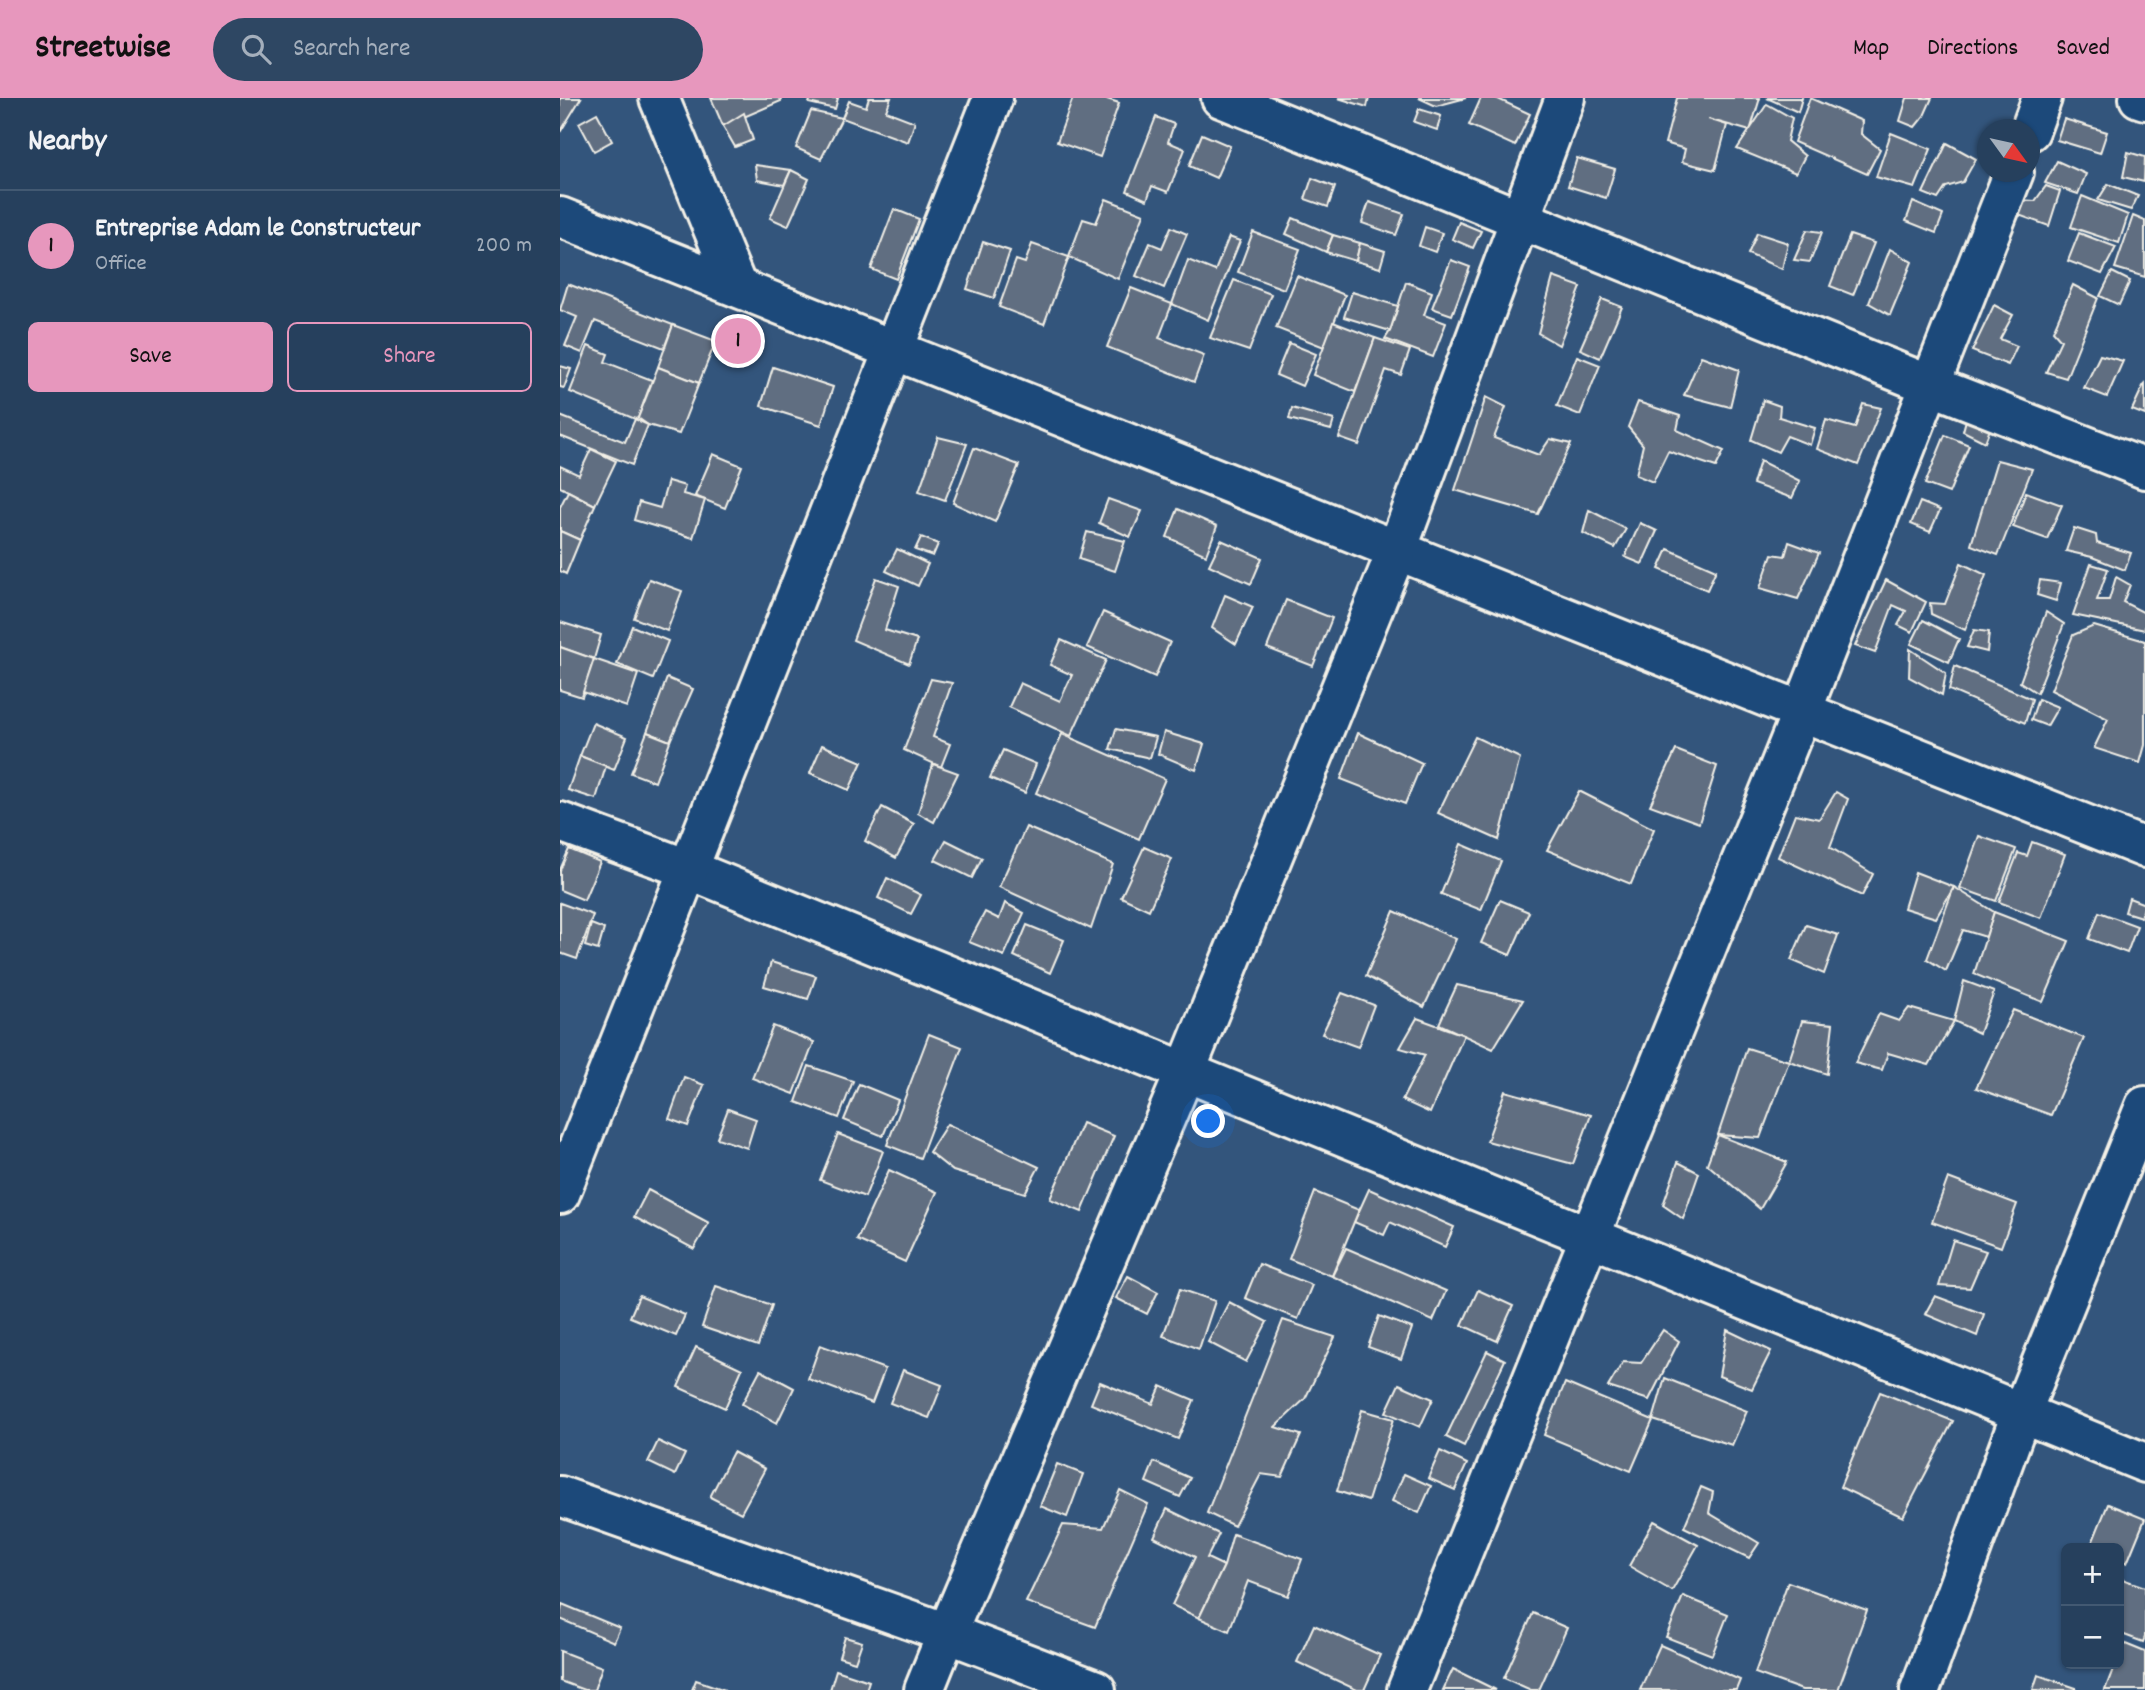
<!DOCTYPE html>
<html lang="en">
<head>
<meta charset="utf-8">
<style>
  :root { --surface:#26405d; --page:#2e4763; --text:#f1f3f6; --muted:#a4afbc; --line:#425972; --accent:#e797bd }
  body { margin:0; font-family:Dekko,sans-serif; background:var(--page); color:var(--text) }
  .controls { position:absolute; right:21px; bottom:21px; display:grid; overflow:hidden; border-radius:10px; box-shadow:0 2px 5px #0004 }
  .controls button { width:63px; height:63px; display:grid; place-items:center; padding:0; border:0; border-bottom:2px solid var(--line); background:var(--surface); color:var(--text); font:35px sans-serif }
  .compass { position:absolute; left:1417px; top:21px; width:63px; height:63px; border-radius:50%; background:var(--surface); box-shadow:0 2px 5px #0004; rotate:123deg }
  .you { position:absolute; left:649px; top:1024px; width:24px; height:24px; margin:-18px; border:5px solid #fff; border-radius:50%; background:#1a73e8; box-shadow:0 0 0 10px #1a73e833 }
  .badge { display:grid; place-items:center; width:46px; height:46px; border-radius:50%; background:var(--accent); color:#111; font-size:23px; font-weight:700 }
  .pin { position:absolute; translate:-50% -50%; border:4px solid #fff; box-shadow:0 2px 7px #0006 }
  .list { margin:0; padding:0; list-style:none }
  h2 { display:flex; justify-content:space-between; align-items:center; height:91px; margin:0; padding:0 28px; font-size:30px }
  h2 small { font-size:23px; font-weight:400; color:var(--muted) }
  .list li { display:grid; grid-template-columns:46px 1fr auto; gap:21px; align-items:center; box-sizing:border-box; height:112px; padding:0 28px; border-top:2px solid var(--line) }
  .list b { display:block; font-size:26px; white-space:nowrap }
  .list p { margin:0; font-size:23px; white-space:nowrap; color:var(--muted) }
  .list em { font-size:23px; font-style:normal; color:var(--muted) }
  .actions { display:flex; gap:14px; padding:21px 28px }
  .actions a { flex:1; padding:16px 0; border:2px solid var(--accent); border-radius:10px; text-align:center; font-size:24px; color:var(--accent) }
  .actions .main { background:var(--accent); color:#111 }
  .icon { flex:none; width:38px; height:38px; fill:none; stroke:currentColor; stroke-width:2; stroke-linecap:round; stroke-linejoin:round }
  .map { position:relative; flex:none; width:1585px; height:1592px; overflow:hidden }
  header { display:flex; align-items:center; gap:42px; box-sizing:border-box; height:98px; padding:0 35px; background:var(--accent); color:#111 }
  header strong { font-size:33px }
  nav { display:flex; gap:38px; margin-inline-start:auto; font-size:24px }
  .search { width:490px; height:63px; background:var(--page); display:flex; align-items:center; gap:18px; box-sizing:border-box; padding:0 24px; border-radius:38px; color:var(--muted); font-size:26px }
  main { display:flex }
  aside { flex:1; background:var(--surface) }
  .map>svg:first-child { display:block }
</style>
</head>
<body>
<header>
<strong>Streetwise</strong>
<div class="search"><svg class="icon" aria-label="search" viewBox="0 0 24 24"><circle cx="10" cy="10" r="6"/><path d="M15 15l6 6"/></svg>Search here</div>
<nav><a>Map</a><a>Directions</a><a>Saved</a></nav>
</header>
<main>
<aside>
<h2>Nearby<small></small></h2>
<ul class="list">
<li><span class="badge">1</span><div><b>Entreprise Adam le Constructeur</b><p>Office</p></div><em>200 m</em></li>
</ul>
<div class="actions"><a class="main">Save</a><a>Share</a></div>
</aside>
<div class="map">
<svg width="1585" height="1592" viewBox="0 0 1585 1592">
  <rect width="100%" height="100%" fill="#33557c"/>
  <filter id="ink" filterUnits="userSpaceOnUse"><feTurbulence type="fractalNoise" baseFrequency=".0143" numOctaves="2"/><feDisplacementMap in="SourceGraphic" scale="14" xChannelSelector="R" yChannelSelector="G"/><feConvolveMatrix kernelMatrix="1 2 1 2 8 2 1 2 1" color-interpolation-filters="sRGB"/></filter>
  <g filter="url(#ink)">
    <g fill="#616e81" stroke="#f4f1e8" stroke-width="2">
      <polygon points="0,0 21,0 1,33 0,32"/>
      <polygon points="151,0 220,0 221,3 163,28"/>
      <polygon points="251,0 278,0 275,11 249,5"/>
      <polygon points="309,0 331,0 326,13 355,24 348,44 282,20 289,3 306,9"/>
      <polygon points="513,0 544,0 559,5 540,59 497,44"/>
      <polygon points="778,0 809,0 807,9"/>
      <polygon points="859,0 906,0 876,8"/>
      <polygon points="921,0 936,0 970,16 955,48 909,27"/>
      <polygon points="1117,0 1200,0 1190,33 1148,21 1167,27 1155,72 1122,64 1125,51 1105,45"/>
      <polygon points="1207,0 1242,0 1238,14"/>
      <polygon points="1250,0 1302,23 1301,36 1320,51 1307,76 1234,44"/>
      <polygon points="1347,0 1372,0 1364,18 1355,29 1340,23"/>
      <polygon points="1207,6 1232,20 1227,43 1245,58 1236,75 1177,51"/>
      <polygon points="859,11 881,18 877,32 854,24"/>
      <polygon points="251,13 282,20 261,61 236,50"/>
      <polygon points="37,15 52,43 34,53 19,25"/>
      <polygon points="184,15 193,42 175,49 163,28"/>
      <polygon points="596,19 614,26 608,44 625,51 608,94 592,88 587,102 567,93"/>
      <polygon points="1504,21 1547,34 1540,55 1497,42"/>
      <polygon points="1331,35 1371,51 1355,90 1316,79"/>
      <polygon points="642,36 670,48 656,80 629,68"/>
      <polygon points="1387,45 1416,61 1403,84 1386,89 1378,101 1363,95"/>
      <polygon points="1568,54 1585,59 1584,84 1563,79"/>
      <polygon points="1017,60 1055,71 1046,100 1008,88"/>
      <polygon points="1497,63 1526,76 1518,96 1485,85"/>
      <polygon points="195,67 231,72 224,87 197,82"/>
      <polygon points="231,72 249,81 228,128 210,120"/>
      <polygon points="752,80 775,89 768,109 745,101"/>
      <polygon points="1548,86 1578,98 1571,112 1538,102"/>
      <polygon points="1486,88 1500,93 1489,128 1453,115 1458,102 1475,103"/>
      <polygon points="1522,98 1568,117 1559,145 1511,129"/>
      <polygon points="546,101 584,116 558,181 509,159 523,121 536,125"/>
      <polygon points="809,104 844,116 836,137 802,125"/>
      <polygon points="1353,104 1383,117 1376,135 1346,123"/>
      <polygon points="334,111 359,121 336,181 311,171"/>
      <polygon points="1573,118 1585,123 1585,179 1555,170"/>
      <polygon points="733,120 773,137 766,154 726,136"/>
      <polygon points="899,124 921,133 913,150 892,141"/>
      <polygon points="611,129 627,136 604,190 576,178 590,145 602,150"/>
      <polygon points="865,129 882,135 875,154 859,148"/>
      <polygon points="1247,132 1262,134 1250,164 1234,162"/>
      <polygon points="693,134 740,151 724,191 678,174"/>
      <polygon points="1197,135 1228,145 1222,171 1188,156"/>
      <polygon points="1519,135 1556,149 1542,176 1508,163"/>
      <polygon points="773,137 800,145 796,163 766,154"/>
      <polygon points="1290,137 1314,145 1293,197 1270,188"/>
      <polygon points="669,139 680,143 648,222 612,206 628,162 655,173"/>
      <polygon points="423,144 450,153 434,200 407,191"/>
      <polygon points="800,145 825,153 820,170 796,163"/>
      <polygon points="472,146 509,159 484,226 439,209 456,162 465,165"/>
      <polygon points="1330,151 1352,164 1330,217 1309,205"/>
      <polygon points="891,162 910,169 892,217 872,210"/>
      <polygon points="1552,174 1570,183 1559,207 1540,198"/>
      <polygon points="737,178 785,197 764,249 716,230"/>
      <polygon points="993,179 1021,189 999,247 978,235"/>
      <polygon points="674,182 711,196 689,253 650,240"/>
      <polygon points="846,184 872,194 864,217 886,225 873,259 825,241 830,233"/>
      <polygon points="8,186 113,227 104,250 35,223 22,255 5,248 17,219 0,212"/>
      <polygon points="1513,187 1538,200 1506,280 1486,274 1501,242 1493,233"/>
      <polygon points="571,190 612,206 599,240 644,257 634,284 547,249"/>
      <polygon points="792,194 838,208 830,233 784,219"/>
      <polygon points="1042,201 1062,209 1040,260 1020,251"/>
      <polygon points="1434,207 1453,217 1440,241 1457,248 1448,267 1412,253"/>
      <polygon points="773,224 815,240 795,294 753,277"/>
      <polygon points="113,227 156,243 139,285 98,269"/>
      <polygon points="815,240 850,252 841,277 826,272 799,347 779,340"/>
      <polygon points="729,245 756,256 742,288 716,277"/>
      <polygon points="28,248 48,256 45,264 92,282 78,320 75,321 10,294"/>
      <polygon points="1540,257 1563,263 1547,299 1524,290"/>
      <polygon points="1017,258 1040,267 1020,317 997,308"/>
      <polygon points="1141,258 1179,272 1170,309 1124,297"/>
      <polygon points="0,268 11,271 4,290 0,289"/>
      <polygon points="98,269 139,285 119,336 88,327 78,320"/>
      <polygon points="213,269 273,289 261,327 201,308"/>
      <polygon points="1585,284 1585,317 1572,312"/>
      <polygon points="926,299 946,309 934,340 979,357 990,341 1011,346 978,416 895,392"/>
      <polygon points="1203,302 1220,308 1219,319 1255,330 1250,347 1227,338 1218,354 1191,342"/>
      <polygon points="1078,304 1120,318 1117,332 1164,353 1156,369 1108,353 1093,384 1076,377 1083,347 1068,329"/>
      <polygon points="1303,306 1321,310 1298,367 1257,351 1266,322 1295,330"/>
      <polygon points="732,310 774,322 771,332 729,321"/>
      <polygon points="0,318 65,344 75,321 88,327 72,367 0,338"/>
      <polygon points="1407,318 1432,326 1425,344 1403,333"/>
      <polygon points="1385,337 1409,347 1389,395 1365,386"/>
      <polygon points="378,339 407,346 385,402 359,393"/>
      <polygon points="414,350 459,367 435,424 393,405"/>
      <polygon points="31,351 56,363 35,407 0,389 0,368 19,377"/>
      <polygon points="153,356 182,368 165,410 135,398"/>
      <polygon points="1437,362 1472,371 1438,457 1411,447"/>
      <polygon points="1200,363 1240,383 1232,400 1193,386"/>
      <polygon points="108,383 125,388 123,396 145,402 133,440 74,422 79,404 100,410"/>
      <polygon points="8,393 35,407 20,442 0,433 0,409"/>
      <polygon points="1466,394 1502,407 1487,441 1453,429"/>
      <polygon points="548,401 582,413 570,439 539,425"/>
      <polygon points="1360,404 1380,412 1370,434 1351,426"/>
      <polygon points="618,411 657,428 646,457 607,439"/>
      <polygon points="1029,412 1066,431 1055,450 1023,435"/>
      <polygon points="1080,425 1097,433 1082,466 1065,459"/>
      <polygon points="1514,430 1536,437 1537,445 1571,455 1565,472 1532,459 1506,453"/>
      <polygon points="0,433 20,442 6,476 0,473"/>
      <polygon points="527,434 565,443 555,473 519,461"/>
      <polygon points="361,439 378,446 373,458 355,452"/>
      <polygon points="661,442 702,460 691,486 649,467"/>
      <polygon points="1229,444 1259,455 1238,501 1200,490 1212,456 1225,458"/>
      <polygon points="337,451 368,466 358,488 326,473"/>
      <polygon points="1108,451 1156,472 1147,492 1099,471"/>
      <polygon points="1401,465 1426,477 1405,532 1371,516 1370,505 1385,506"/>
      <polygon points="1531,466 1548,471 1537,502 1549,502 1556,479 1570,487 1563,504 1585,515 1585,532 1513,517"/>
      <polygon points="316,480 339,488 325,532 357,542 349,566 293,542"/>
      <polygon points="89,481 122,493 107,533 74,520"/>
      <polygon points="1326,482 1366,504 1352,534 1338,527 1346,513 1333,507 1315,555 1295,548"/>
      <polygon points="1480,482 1501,485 1496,503 1477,497"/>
      <polygon points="665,497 693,509 676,546 652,530"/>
      <polygon points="726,502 772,520 753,568 707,550"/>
      <polygon points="543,514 610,544 595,579 527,549"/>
      <polygon points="1486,514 1504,526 1477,595 1460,584"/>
      <polygon points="1363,522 1399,541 1389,564 1351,546"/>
      <polygon points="0,524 41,537 34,561 0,549"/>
      <polygon points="72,528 108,543 93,581 57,566"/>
      <polygon points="1534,528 1585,543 1585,647 1580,665 1534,650 1548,621 1491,592 1513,537"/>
      <polygon points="1414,532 1429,534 1427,554 1407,549"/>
      <polygon points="501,542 546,562 511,638 449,609 460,585 500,603 512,577 490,567"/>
      <polygon points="0,549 34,561 22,599 0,592"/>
      <polygon points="1350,551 1386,575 1382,597 1349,579"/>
      <polygon points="34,561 78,576 67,609 23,594"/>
      <polygon points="1395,568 1472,601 1465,625 1389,592"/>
      <polygon points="107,580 133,591 110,643 87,634"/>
      <polygon points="371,581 392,585 373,639 390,646 381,669 344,652"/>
      <polygon points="1478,601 1498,609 1487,628 1471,622"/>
      <polygon points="33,625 67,639 54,672 20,658"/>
      <polygon points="556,631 596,639 590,660 550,651"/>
      <polygon points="87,634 110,643 95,684 71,675"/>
      <polygon points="604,634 644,646 636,672 598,656"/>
      <polygon points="798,635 862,665 845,706 781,681"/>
      <polygon points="502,636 605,681 579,741 476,695"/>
      <polygon points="915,639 960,660 939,742 878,715"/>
      <polygon points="262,647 302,664 289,692 250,675"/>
      <polygon points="443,652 476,666 465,695 430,680"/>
      <polygon points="1116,652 1157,668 1139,725 1090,707"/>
      <polygon points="20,658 46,668 36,701 8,692"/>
      <polygon points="373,666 398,675 374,724 358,715"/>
      <polygon points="1019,693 1094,731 1071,786 987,752"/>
      <polygon points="1276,694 1288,701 1270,749 1313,776 1302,798 1218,759 1235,716 1259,721"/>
      <polygon points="322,709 354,726 336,760 305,743"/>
      <polygon points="466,729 553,766 531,831 439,789"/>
      <polygon points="1419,738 1456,751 1436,803 1400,790"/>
      <polygon points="386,742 422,760 412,780 375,762"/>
      <polygon points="1472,744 1505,756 1481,820 1439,804 1458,755 1467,758"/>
      <polygon points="901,746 941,763 921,812 881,796"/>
      <polygon points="584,749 612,761 589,812 561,799"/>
      <polygon points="9,751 40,764 24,802 0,792 0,772"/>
      <polygon points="1355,774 1394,789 1376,820 1344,810"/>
      <polygon points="327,780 361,797 351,816 318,800"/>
      <polygon points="1394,789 1434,814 1426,839 1403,832 1386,873 1367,861"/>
      <polygon points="1569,800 1585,806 1581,819 1565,814"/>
      <polygon points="940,802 969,814 950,857 921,845"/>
      <polygon points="0,805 33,817 17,861 0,855"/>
      <polygon points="445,805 464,815 444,858 409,844 425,814 439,821"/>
      <polygon points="834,813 896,841 864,909 806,878"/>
      <polygon points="1434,814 1509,843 1483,904 1414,876"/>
      <polygon points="1539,814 1577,828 1567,855 1529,841"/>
      <polygon points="31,826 44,831 38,852 25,848"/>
      <polygon points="467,827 504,842 490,875 454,858"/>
      <polygon points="1246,827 1278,837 1264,876 1231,862"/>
      <polygon points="211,864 256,878 248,901 204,888"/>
      <polygon points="1404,883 1434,894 1419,935 1394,923"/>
      <polygon points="897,887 963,902 933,951 879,926"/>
      <polygon points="782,895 814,907 798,949 762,936"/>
      <polygon points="1349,910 1394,923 1369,967 1328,955 1322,972 1295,965 1319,916 1339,923"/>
      <polygon points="1453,912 1524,940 1491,1017 1416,990"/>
      <polygon points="857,920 904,937 870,1015 842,1002 865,957 840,950"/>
      <polygon points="1242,923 1273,926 1267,976 1229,963"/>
      <polygon points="213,928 254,944 234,996 192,980"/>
      <polygon points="369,936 402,949 360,1060 327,1047"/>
      <polygon points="1187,950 1229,963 1200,1040 1158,1037"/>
      <polygon points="249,968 293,983 279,1020 236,1004"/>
      <polygon points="124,979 144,987 128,1028 109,1021"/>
      <polygon points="299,986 338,1002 323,1038 284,1022"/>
      <polygon points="945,993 1031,1017 1013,1066 927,1043"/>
      <polygon points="168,1011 196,1021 187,1050 157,1040"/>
      <polygon points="522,1025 554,1038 522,1114 490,1101"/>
      <polygon points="387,1026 479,1069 465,1095 393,1073 369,1054"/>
      <polygon points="278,1036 323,1053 305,1099 260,1082"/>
      <polygon points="1158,1037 1227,1064 1200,1111 1147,1066"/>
      <polygon points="1118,1064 1139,1075 1123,1121 1103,1107"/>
      <polygon points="329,1072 377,1094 345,1164 297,1142"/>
      <polygon points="1388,1080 1457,1106 1441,1149 1372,1124"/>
      <polygon points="809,1091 894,1129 885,1149 830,1124 824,1137 794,1124"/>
      <polygon points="88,1092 149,1125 134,1151 74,1119"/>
      <polygon points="755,1094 799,1112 772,1178 729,1161"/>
      <polygon points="1393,1142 1426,1153 1410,1190 1379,1188"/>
      <polygon points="786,1150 886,1193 873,1223 772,1178"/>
      <polygon points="699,1166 752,1187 738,1221 685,1200"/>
      <polygon points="568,1178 598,1194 587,1216 556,1200"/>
      <polygon points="156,1188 212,1207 198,1248 142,1229"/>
      <polygon points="620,1191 655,1203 639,1251 603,1238"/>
      <polygon points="918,1192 953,1208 937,1243 902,1227"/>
      <polygon points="79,1198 125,1217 116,1238 70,1219"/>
      <polygon points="1375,1198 1424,1216 1417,1238 1365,1216"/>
      <polygon points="669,1204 707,1224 686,1264 648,1244"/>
      <polygon points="819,1218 852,1230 841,1261 808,1249"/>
      <polygon points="723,1222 775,1239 745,1301 715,1329 741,1337 722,1379 701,1376 674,1428 647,1415"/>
      <polygon points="1103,1232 1119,1243 1089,1302 1048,1289 1063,1264 1081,1265"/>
      <polygon points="1167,1232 1211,1253 1192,1291 1159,1278"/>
      <polygon points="260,1247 325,1271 312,1305 248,1281"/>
      <polygon points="136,1249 182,1271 165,1310 118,1289"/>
      <polygon points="927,1253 945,1262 904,1348 886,1339"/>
      <polygon points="200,1272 234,1290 217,1325 182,1306"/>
      <polygon points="343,1272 382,1287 369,1320 330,1305"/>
      <polygon points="1105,1280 1187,1313 1172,1347 1093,1322"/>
      <polygon points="540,1284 593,1306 601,1288 634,1302 618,1341 531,1306"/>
      <polygon points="1005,1285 1093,1322 1071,1373 984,1337"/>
      <polygon points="839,1286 873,1301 860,1329 826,1314"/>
      <polygon points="1320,1294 1393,1323 1343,1419 1280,1389"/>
      <polygon points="802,1312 834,1321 808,1403 777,1393"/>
      <polygon points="98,1343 125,1356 115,1377 88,1364"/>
      <polygon points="880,1353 907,1366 895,1392 868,1380"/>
      <polygon points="173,1354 205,1371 181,1415 150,1399"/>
      <polygon points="594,1364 630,1380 620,1399 586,1384"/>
      <polygon points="497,1366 523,1376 507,1419 480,1408"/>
      <polygon points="844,1376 871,1388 859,1415 832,1403"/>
      <polygon points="1141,1389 1153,1394 1149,1415 1199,1445 1189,1460 1124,1429"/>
      <polygon points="560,1392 588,1406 535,1529 466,1504 503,1427 543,1430"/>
      <polygon points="1548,1406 1585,1421 1567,1465 1559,1461 1559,1450 1530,1450"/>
      <polygon points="607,1411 659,1436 647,1460 664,1468 639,1520 612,1507 635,1459 594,1439"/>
      <polygon points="1094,1423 1138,1447 1112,1493 1069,1468"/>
      <polygon points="673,1436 742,1461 728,1498 688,1483 669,1533 639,1520 664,1468"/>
      <polygon points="1562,1481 1585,1489 1585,1539 1583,1544 1559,1535 1559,1489"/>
      <polygon points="1228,1484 1307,1512 1278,1592 1242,1592 1195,1575"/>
      <polygon points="1123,1498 1168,1516 1152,1557 1106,1539"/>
      <polygon points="2,1506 60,1530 54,1544 0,1521"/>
      <polygon points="973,1515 1007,1530 979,1592 971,1592 944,1580"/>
      <polygon points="754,1527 820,1557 804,1592 797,1592 737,1564"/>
      <polygon points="285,1539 302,1544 295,1564 279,1559"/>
      <polygon points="1563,1545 1585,1554 1585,1592 1545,1592 1555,1566 1559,1566 1559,1556"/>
      <polygon points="1100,1547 1180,1582 1176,1592 1080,1592"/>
      <polygon points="0,1553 42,1569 34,1592 24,1592 0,1583"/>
      <polygon points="893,1571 936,1592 883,1592"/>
      <polygon points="276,1572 309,1583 306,1592 270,1592"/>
      <polygon points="1478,1577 1516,1590 1516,1592 1473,1592"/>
      <polygon points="136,1582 165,1592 132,1592"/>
    </g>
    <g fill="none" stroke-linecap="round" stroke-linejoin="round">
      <g stroke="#f4f1e8" stroke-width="44">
        <g id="minor">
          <polyline points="99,0 177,189"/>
          <polyline points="661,0 1370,287 1585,371"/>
          <polyline points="1579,0 1585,2"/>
          <polyline points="1470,33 1482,0"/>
          <polyline points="0,119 1585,750"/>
          <polyline points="0,724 128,771 1585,1365"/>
          <polyline points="0,1096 433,0"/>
          <polyline points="0,1398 387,1535 536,1592"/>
          <polyline points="364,1592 387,1535 626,972 837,452 1005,0"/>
          <polyline points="847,1592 1242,613 1454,74"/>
          <polyline points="1360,1592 1462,1313 1585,1008"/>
        </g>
      </g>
      <use href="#minor" stroke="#1f4a7a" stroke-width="38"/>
    </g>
  </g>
</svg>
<div class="controls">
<button>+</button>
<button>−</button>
</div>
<svg class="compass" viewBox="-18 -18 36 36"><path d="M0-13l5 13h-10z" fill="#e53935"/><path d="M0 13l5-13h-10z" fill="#a4afbc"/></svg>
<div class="you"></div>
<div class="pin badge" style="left:178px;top:243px">1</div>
</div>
</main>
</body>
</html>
